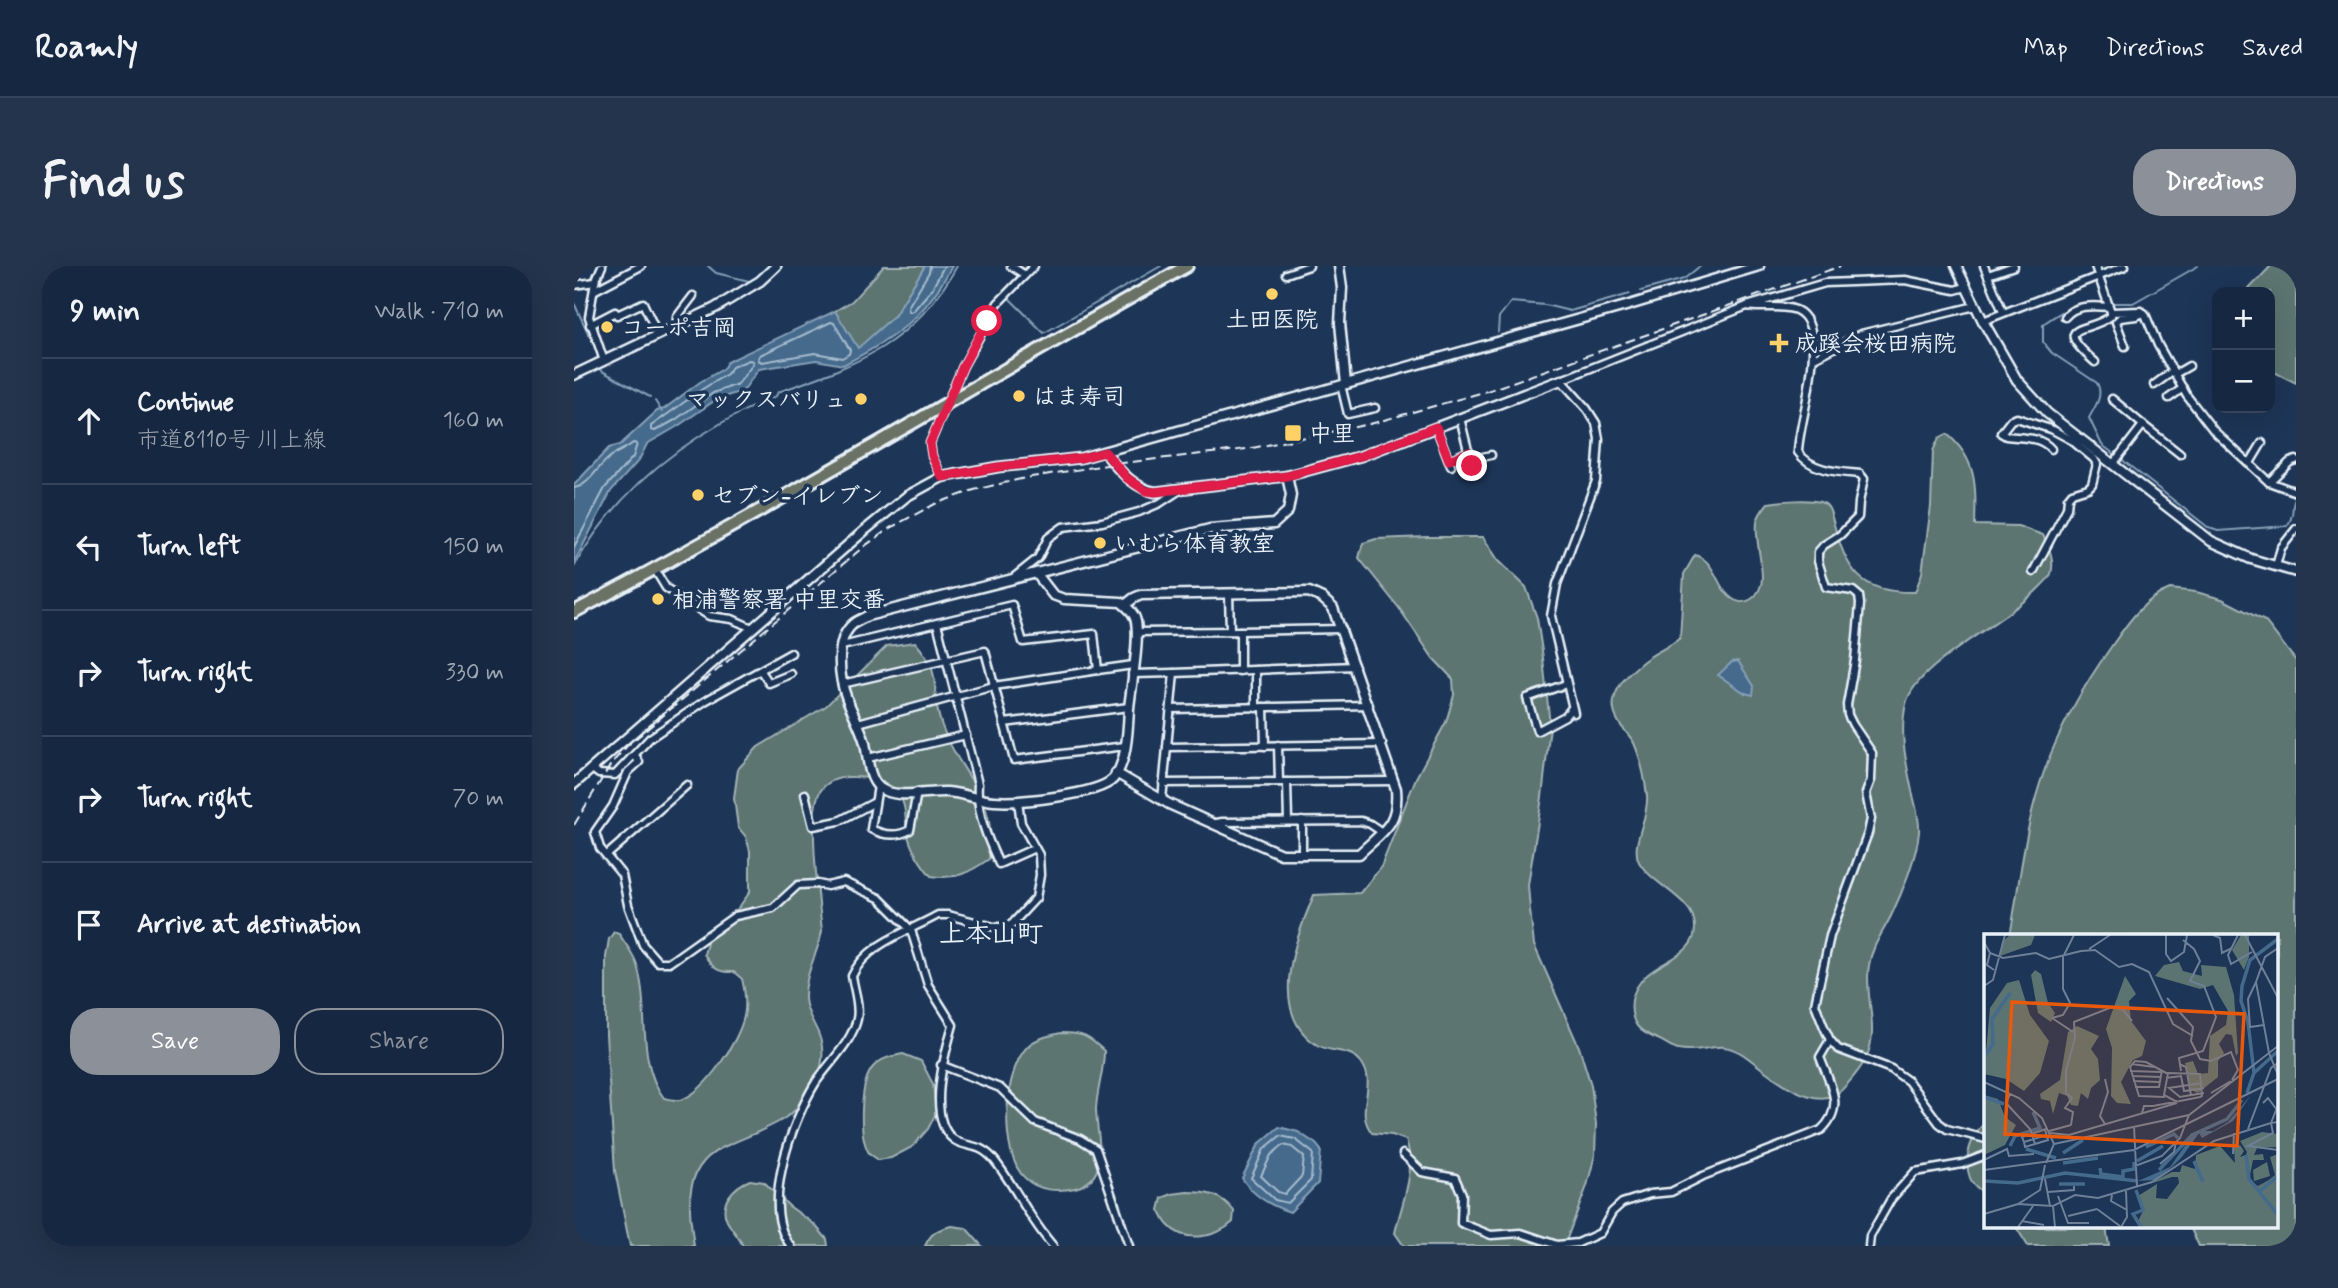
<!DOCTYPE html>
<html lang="en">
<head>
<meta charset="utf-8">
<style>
  :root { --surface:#162841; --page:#23344c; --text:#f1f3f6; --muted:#9ea6b1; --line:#35445a; --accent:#8c9099 }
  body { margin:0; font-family:Mynerve,"Klee One",sans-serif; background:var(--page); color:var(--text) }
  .controls { position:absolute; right:21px; top:21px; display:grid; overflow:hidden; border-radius:14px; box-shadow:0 7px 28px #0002 }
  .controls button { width:63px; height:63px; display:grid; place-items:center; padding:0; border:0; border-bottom:2px solid var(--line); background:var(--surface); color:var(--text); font:35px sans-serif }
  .stop { position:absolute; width:21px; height:21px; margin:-16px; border:5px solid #e11d48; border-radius:50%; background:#fff }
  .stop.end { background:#e11d48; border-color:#fff; box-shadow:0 2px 7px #0008 }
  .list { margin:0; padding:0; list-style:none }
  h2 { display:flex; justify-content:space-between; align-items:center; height:91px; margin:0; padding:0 28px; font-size:30px }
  h2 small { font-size:23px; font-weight:400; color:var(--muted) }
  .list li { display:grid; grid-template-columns:46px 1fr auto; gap:21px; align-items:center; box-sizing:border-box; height:126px; padding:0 28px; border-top:2px solid var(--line) }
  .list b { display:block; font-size:26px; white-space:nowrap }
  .list p { margin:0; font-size:23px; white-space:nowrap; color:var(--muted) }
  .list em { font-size:23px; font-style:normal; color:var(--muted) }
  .actions { display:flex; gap:14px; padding:21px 28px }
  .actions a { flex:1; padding:16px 0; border:2px solid var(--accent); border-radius:28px; text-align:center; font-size:24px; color:var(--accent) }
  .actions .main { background:var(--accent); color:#fff }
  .icon { flex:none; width:38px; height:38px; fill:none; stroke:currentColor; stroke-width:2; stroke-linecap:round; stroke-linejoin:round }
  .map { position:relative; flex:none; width:1722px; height:980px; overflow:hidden; border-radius:28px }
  header { display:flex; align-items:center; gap:42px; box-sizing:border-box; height:98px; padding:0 35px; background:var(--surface); border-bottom:2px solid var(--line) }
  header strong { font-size:33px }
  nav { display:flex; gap:38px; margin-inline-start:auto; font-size:24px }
  .intro { display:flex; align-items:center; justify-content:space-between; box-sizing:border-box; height:168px; padding:0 42px }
  h1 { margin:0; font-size:49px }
  .button { padding:18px 32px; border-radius:28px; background:var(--accent); color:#fff; font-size:24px; font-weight:700 }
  main { display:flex; gap:42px; padding:0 42px }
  aside { flex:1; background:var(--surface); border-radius:28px; box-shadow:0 7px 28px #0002 }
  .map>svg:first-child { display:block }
</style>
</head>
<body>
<header>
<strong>Roamly</strong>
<nav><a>Map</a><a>Directions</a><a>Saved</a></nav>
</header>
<div class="intro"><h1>Find us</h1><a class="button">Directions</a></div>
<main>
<aside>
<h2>9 min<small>Walk · 710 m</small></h2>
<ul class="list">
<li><svg class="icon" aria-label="ahead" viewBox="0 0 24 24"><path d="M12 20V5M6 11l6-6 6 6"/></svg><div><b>Continue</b><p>市道8110号 川上線</p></div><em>160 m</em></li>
<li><svg class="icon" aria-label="left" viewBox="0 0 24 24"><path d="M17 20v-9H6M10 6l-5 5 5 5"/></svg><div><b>Turn left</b></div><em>150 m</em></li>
<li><svg class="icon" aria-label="right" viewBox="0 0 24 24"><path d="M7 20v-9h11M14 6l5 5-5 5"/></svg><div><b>Turn right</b></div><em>330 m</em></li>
<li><svg class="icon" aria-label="right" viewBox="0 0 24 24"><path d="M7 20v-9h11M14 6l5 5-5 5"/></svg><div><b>Turn right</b></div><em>70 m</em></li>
<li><svg class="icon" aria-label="arrive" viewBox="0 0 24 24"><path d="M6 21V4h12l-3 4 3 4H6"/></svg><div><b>Arrive at destination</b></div></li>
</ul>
<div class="actions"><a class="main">Save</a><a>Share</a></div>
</aside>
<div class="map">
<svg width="1722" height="980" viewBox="0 0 1722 980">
  <rect width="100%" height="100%" fill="#1d3557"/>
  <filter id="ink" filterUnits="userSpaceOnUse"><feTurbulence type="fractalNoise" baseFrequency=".0143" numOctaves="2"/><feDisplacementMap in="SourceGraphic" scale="14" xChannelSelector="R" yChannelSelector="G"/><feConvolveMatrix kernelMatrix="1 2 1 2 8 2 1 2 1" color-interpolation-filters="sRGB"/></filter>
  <g filter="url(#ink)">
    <g fill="#5b7471" stroke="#a2b2b4" stroke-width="2">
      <polygon points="310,0 351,0 321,49 284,83 261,45 278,35"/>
      <polygon points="1697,0 1722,0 1722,117 1696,104 1696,26 1672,26"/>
      <path d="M1373 168C1404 194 1402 222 1401 259L1444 260 1469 269C1475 282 1481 293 1477 308 1475 313 1468 319 1464 323 1434 355 1341 398 1332 438 1325 467 1332 496 1338 525 1341 538 1346 552 1345 566 1343 590 1328 627 1317 650 1309 666 1298 680 1295 699 1291 721 1299 745 1298 767 1297 785 1291 797 1280 810 1275 816 1268 826 1260 829 1232 842 1191 804 1170 789 1144 771 1130 789 1104 783 1098 782 1092 777 1086 774 1078 771 1068 766 1063 760 1058 753 1057 742 1058 734 1066 693 1122 698 1121 661 1121 633 1079 620 1065 596 1056 578 1075 553 1073 530 1071 513 1067 493 1060 477 1056 469 1048 463 1044 455 1031 433 1049 412 1066 398 1078 387 1094 382 1106 372L1110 308 1121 289C1142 296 1141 317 1155 330 1171 345 1188 329 1188 312 1188 294 1181 273 1183 256 1184 249 1189 243 1194 237 1206 235 1237 232 1249 237 1256 240 1257 248 1259 255 1273 305 1285 327 1341 326L1348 307 1357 240 1359 185 1365 172Z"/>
      <path d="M853 271H909L924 294 952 321 963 352 969 392 976 460 968 531 954 619 956 644 960 679 1005 781 1017 819 1022 858 1021 889 1013 920 990 980H830L821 967C828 935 843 906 832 874L818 869 798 867C779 843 805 820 787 796 776 782 757 787 743 779 692 746 722 672 740 629L786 627 807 601 842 512 872 456 880 429 879 413 859 392 825 342 785 292 789 277 802 273Z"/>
      <path d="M1596 323 1622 326 1648 333 1691 355 1722 395V980H1625L1616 961H1703V670H1436C1446 615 1451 556 1471 503 1487 459 1510 419 1537 381 1553 358 1569 333 1596 323Z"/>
      <path d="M341 376C372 411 354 424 368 460 387 512 425 530 415 593 395 607 381 614 357 610 348 599 339 587 335 573 329 555 336 539 320 523 310 513 292 511 279 511 265 510 249 516 244 530 234 556 245 635 248 665 244 687 230 709 231 733 232 748 242 759 246 772 252 789 246 810 238 824 231 837 220 846 208 854 191 864 172 871 154 879 108 898 114 938 120 980H56L41 905 32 769V691L35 673 40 666 45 668C51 677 58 686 62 696 77 740 61 794 90 832 95 833 101 835 106 834 131 827 165 775 170 750 173 737 171 725 168 713L160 706C144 707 138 702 130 688L135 670 154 656 176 626V585L172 571 164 561 160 532 164 503 184 481 252 440 313 380Z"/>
      <path d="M487 767C509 767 514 770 530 785 530 805 523 823 522 843 522 860 528 880 525 897 523 910 514 919 501 922 484 926 464 925 451 912 425 888 429 806 453 781 461 772 475 770 487 767Z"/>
      <path d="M329 788 347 795 359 818 362 847 354 863 338 881 317 892 304 894C302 892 297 889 295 887 284 869 286 816 299 801 307 792 318 790 329 788Z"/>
      <path d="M1412 856V928C1406 924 1399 920 1396 912 1389 893 1397 868 1412 856Z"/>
      <path d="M176 914 190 916 215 940 240 958 253 973 254 980H169C165 971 158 964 153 955 144 936 161 920 176 914Z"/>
      <path d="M613 926C633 926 647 928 660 945L659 956C643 971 611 978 594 959 590 955 588 949 585 944L588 932 598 928Z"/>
      <path d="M378 960 392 962 408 980H351C357 966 365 963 378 960Z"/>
      <polygon points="1442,961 1532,961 1535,980 1454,980"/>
    </g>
    <g fill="#446a8c" stroke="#86a0b7" stroke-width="2">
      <path d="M351 0H378C350 53 321 72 269 99L242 94 185 103 169 125 143 133 104 160 73 178 65 194 37 225 0 297V219L35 182 46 179 83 145 90 143 126 116 149 103 153 96 261 45 284 82 321 49Z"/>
      <polygon points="1164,395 1180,420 1179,429 1171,427 1144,409 1158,396"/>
      <path d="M705 861 724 866 742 878 747 884 744 917 716 946C697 940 679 930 668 912L685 878Z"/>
    </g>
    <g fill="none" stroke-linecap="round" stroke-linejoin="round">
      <g stroke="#a6bbcd" stroke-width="2">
        <polyline points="356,0 355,6 334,41 335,46 339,45 358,23 370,0"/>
        <polygon points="257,56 260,57 276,84 275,88 268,92 241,87 188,96 184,94 186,89"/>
        <polygon points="175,94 179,95 179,98 164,118 139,127 101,154 81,165 77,164 77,160 130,122 153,108 158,101"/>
        <path d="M0 222C16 220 25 197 39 189 46 184 52 183 59 177L63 178 59 191 31 222 0 281"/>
        <polygon points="706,870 721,873 739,887 737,914 714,937 701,934 677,912 690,883"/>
        <polygon points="709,879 718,881 730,891 728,910 711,928 704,926 687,910 697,889"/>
      </g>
      <g stroke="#86a0b7" stroke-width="2">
        <polyline points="134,0 142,7 175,15"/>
        <polyline points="186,21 208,0"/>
        <polyline points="1067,25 1110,13 1126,0"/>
        <polyline points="433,30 470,67 587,0"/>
        <polyline points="0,37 15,69"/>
        <path d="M1532 37C1507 33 1489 44 1469 58V76L1478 87 1523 117C1530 130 1521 140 1515 152L1528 179 1543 190"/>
        <polyline points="1538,37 1559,37 1624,0"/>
        <polyline points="924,66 925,51 937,36 971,39 996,45 1056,28"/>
        <polyline points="26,102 28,105 76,131"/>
        <polyline points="81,135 88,146"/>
        <path d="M1547 193 1635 262 1644 265 1713 260C1722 248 1716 240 1722 230"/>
        <path d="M0 301C44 221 118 166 202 130L204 126C284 98 340 78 383 0"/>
      </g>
      <g stroke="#e8f1f8" stroke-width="11">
        <g id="minor">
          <polyline points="28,0 21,16 15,51 30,95"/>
          <polyline points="437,0 451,9"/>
          <polyline points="1410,0 1429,46"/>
          <polyline points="1521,0 1537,46 1567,45 1571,48 1584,79 1613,130 1640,165 1695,216 1722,226"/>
          <polyline points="712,8 735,0"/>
          <polyline points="1414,9 1440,0"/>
          <polyline points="0,19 21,16"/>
          <polyline points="21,24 67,0"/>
          <path d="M1173 40C1188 43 1208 38 1222 44 1259 61 1224 156 1224 186 1237 205 1264 206 1286 208L1290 213 1285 236 1284 251 1266 269 1250 279 1244 286V295L1252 321 1279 325 1285 330 1286 338 1281 394 1273 439 1274 449 1279 459 1298 487 1297 514 1292 527 1297 553 1294 567 1256 670 1241 738 1250 761 1256 774 1264 783 1317 803 1334 815 1365 857 1373 863 1412 873"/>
          <path d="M1491 51C1501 38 1520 40 1535 41"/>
          <polyline points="1409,55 1551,0"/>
          <polyline points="16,59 41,46 43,49 69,37 84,69"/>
          <polyline points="102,61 103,51 119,30"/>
          <polyline points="1551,80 1542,56 1546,52 1562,50 1570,47"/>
          <polyline points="1240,92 1287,68 1401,40"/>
          <path d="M1521 96C1475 56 1514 68 1537 50V46"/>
          <polyline points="1601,108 1615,100"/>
          <polyline points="767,119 774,148 801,142"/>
          <polyline points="1580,119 1599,105"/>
          <polyline points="1595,132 1609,122"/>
          <polyline points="1538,133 1569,159"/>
          <polyline points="886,152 898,200"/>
          <polyline points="862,161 877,200"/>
          <path d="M1477 183C1466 170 1448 172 1432 170L1427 167 1437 154 1443 152 1479 164 1503 177"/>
          <polyline points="875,194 895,185"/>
          <polyline points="896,194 917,189"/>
          <polyline points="1676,197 1688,177"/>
          <polyline points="1539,198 1569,159 1606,188"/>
          <polyline points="368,211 358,190 356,177 389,100 424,37 460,0"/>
          <polyline points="1695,216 1716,196 1722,194"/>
          <polyline points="1702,300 1707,282 1722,263"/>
          <polyline points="81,304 92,322 135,350 158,353 178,362"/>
          <polyline points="1459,306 1493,242 1494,232 1498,227 1514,222 1518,218 1523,198 1520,193 1502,178"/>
          <polyline points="439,312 464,292 474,272 489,261 528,256 565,246 586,237 606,224"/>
          <polyline points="655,328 656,365"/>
          <polyline points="666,365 768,363"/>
          <polyline points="562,366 666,365 666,405"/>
          <path d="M268 380 363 357 404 518C402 547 413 572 425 598L461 582"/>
          <polyline points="524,404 559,399"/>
          <polyline points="682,404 682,442"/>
          <polyline points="187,405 195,417 217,408"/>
          <polyline points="558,408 600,407"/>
          <polyline points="268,418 411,385 440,494 551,480"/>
          <polyline points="992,418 953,432 963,465 991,450 998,442"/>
          <polyline points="690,441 691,480"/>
          <polyline points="597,443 795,439"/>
          <polyline points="1000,447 977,350 983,318 1022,215 1025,173 1022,157 1013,143 987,114 1173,40 1251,17 1331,14 1381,24 1392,21"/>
          <polyline points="284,457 420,420 524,404 520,368 449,376 438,339 363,357"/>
          <polyline points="430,457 555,441"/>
          <polyline points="704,479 705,516"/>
          <polyline points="593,481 808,478"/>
          <path d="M61 489 65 496 54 506 39 540 21 566 26 582 48 609 54 639 69 679 84 696H96L161 650 199 642 224 619 244 618 253 620 270 616 305 632 337 664 354 719 379 759C371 787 352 851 379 873 392 883 405 875 421 895 442 922 456 954 479 980"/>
          <polyline points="294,492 392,469"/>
          <polyline points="17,502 25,508 41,509 76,472 131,435 217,387"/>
          <polyline points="713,516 714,555"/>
          <polyline points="589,517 820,515"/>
          <path d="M304 520 297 563C309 569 323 571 336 564L343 526"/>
          <polyline points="231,528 239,560 265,555 301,536"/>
          <polyline points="588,534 600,407 781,400"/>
          <polyline points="728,555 728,589"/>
          <polyline points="638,558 648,556 787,555 796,558 808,566"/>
          <polyline points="33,589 113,519"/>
          <polyline points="367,799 426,822 461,856 506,873 522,883 555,980"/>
          <path d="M829 888 848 906 881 912 888 928 887 957 917 969 947 967 983 979 1004 977 1026 967 1038 946 1048 937 1076 928 1097 926 1129 910 1247 864C1272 841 1256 819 1246 791L1256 774"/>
          <path d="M217 980C185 942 219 853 242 816 255 797 278 776 283 753 286 739 280 724 278 710 293 677 334 666 364 649H374L420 661H430L438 658 462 632 466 609 465 589 447 557 444 535"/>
          <polyline points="1295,980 1296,970 1317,933 1341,906 1388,898 1412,889"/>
        </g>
      </g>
      <g stroke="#e8f1f8" stroke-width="13">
        <g id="tertiary">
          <polyline points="765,0 768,22 766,57 772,118"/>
          <polyline points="1382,0 1409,55 1443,114 1473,147 1637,275 1677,293 1722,306"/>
          <polyline points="0,109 141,42 186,15 202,0"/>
          <path d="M531 186C543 203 560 222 581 226L713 210 787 190 987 114"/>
          <path d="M462 307 479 329 490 333 547 336C552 340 559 346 561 352 567 368 557 422 555 442 554 462 553 498 539 513 524 529 443 537 420 535 404 534 389 527 373 526 353 525 323 534 306 522 294 513 294 491 291 477 287 462 279 448 273 433 265 413 260 374 279 358 282 355 288 353 293 350L636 263 700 258 714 245 717 229 713 210"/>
          <path d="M542 507 595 538 707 588H785C809 565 825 559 822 523L759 342 748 332 735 326 567 329 560 332 551 339"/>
          <polyline points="0,518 290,265 333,230 368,211 424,201 507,192 1052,40 1185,0"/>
        </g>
      </g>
      <g stroke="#e8f1f8" stroke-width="16">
        <path id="trunk" d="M0 346C208 237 408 114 613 0"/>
      </g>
      <use href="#minor" stroke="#1d3557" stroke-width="6"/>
      <use href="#tertiary" stroke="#1d3557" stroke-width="8"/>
      <use href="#trunk" stroke="#6b7165" stroke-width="10"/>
      <polyline stroke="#e8f1f8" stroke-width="2" stroke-dasharray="10 5" stroke-linecap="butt" points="0,559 37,498 53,480 288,282 316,262 361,238 400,224 451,212 539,198 673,183 796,158 910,126 1267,0"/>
    </g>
  </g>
  <g fill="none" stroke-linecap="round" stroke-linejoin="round" filter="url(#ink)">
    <polyline stroke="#e11d48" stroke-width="9" points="413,55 389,100 356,177 358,190 368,211 424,201 507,192 531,186 553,212 572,225 581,226 713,210 787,190 862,161 875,194 895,186 898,200"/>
  </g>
  <g fill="#ffd166" stroke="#1d3557" stroke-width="2.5">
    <circle cx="698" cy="28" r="7"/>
    <circle cx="33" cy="61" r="7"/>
    <path d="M1201.5 66.5h7v7h7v7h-7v7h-7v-7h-7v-7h7z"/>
    <circle cx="445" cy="130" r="7"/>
    <circle cx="287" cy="133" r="7"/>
    <rect x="710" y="158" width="18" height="18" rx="3.5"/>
    <circle cx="124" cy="229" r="7"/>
    <circle cx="526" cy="277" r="7"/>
    <circle cx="84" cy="333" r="7"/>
  </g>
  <g text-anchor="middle" stroke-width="7" stroke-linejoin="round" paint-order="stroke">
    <g font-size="23" font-weight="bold" fill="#e8f1f8" stroke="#1d3557" text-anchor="start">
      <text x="698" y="61" text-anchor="middle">土田医院</text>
      <text x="47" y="69">コーポ吉岡</text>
      <text x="1221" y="85">成蹊会桜田病院</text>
      <text x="459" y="138">はま寿司</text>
      <text x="273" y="141" text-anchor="end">マックスバリュ</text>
      <text x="735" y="175">中里</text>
      <text x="138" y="237">セブン-イレブン</text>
      <text x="540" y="285">いむら体育教室</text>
      <text x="98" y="341">相浦警察署 中里交番</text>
    </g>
    <g font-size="26" font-weight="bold" fill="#e8f1f8" stroke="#1d3557">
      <text x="417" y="676">上本山町</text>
    </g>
  </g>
  <g transform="translate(1410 668)">
    <rect width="294" height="294" fill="#1d3557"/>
    <path d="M26 1H51L47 11 16 22 18 8ZM257 1H265V23L260 36 248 16ZM195 28 199 37 218 42 217 31 242 33 250 61 254 119 252 122 248 101 242 100 235 110 240 119 234 127V143L214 159 207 156 201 129 209 127 214 140 224 139 226 102 242 91 244 77 229 51 216 55 171 42 180 31ZM51 36 57 40 64 69 71 79 67 88 54 79 47 41ZM141 42 152 60 145 67 147 87 162 107 158 122 149 126 137 148 147 170 133 169 127 162 128 114 122 95ZM35 46 46 81 65 107 56 139 40 157 22 145 0 140 6 74 23 49ZM93 92 115 102 107 115 114 125 116 146 107 154 104 165 97 159 94 172 87 171 83 162 75 159 69 180 66 167 57 165 56 160 76 146 84 98ZM0 161 14 165 21 183 32 191 21 211 0 221ZM278 198 294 200V213L273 214 270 221 279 220 280 226H269L265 246 274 252 285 246 291 241 286 223 294 220V293H160L153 289 160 275 154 262 173 250 172 264 183 265 195 249 194 243H188L165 250 188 238H196L198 231 211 235 212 221 236 212 251 229 250 214 256 211 260 217 256 223 262 221 263 218 256 207ZM283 228 286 242 270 247 269 236Z" fill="#5b7471"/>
    <path d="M267 161 249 187 218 204 215 199 198 223 190 231 172 246 154 247 186 233 207 203 217 197H229L244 188Z" fill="#446a8c"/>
    <path fill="none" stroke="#446a8c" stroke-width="3.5" d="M0 123 9 110 8 85 26 59M270 139 264 88 257 67 258 52 266 26 294 5M263 159 270 139 294 117M0 163 20 170M26 212 31 202 56 194 49 178M162 213 190 200 194 204M42 215 72 224M79 219 99 206M262 221 265 245 294 281M153 227 179 212M210 227 219 248M79 229 114 224M116 234 117 240 139 243V237L150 235V228M175 236 208 201 243 185 258 166M0 247 34 249 81 239 154 247M75 250H101M152 256 159 276 149 280 157 293M276 257 294 242"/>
    <path fill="none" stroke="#6e8097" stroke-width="2" d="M182 1V20L187 27 200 18 203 1M229 1 236 4 238 19 248 14M254 1 244 21 247 30 268 18M261 1 294 64M0 8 6 19 3 31 10 36M294 14 281 23 272 48 285 119 294 141M105 15 126 1M97 17 111 16 135 33 148 30 165 38 189 90 209 102M6 19 19 24 52 19 65 25 97 17M80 21 90 1M272 48 264 65 266 93 280 91M0 52 9 46 21 1M183 64 209 93 207 107 216 125 227 127 247 118 254 136 248 146M68 84 79 81 86 69 79 55V21M68 84 89 98M148 130 170 133M195 130 202 133 207 161 220 159M146 137 177 138M197 137 195 124 219 117 232 83 220 52 206 47 216 27 210 15 199 6M148 142 177 143M182 144 197 142 200 157 220 154M149 147 175 148M0 148 35 164 58 184 70 210 62 229M151 153H175L178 136M227 159 247 147M26 160 22 169 46 195 51 210M207 161 196 163 185 154 218 149M181 163 155 162 146 133 151 127 162 128 184 140M279 169 284 164 293 176M158 179 160 172H169L196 167 216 163 218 162 216 140 184 139 180 161 193 168M294 188 287 189 289 199 264 212 294 216M121 190 116 182 124 158 121 145M87 191 89 178 81 174 88 164 82 159V137L91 104 90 88 128 73 139 76 148 87M150 192 153 253M264 195 287 134 294 129M65 197 87 191M66 199 85 201 193 169M40 208 41 213 64 206 61 196M40 208 38 203 62 195M40 208 63 201M70 210 205 181 294 112M249 220 250 199M0 226 23 215 25 222 50 220M176 230 190 218 192 208M151 232 178 222 196 204 205 181M0 236 150 216 294 145M61 245 66 272M64 258 90 256V252M128 261 127 267 143 276M74 262 84 289H105M34 270 69 272 91 261 114 264 168 248 230 207 287 189 294 171M69 272 71 293M113 275 136 292M0 280 34 270 56 256 61 231M84 282 113 275M38 287 60 291M34 293 49 272M137 293 143 283 142 257"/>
    <path fill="#e8590c" fill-opacity="0.15" stroke="#e8590c" stroke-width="3.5" d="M28 68 260 80 253 212 21 200Z"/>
    <rect width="294" height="294" fill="none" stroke="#e8f1f8" stroke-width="3.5"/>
  </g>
</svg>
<div class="controls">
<button>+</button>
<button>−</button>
</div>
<div class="stop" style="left:413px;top:55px"></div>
<div class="stop end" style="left:898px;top:200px"></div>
</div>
</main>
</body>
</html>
